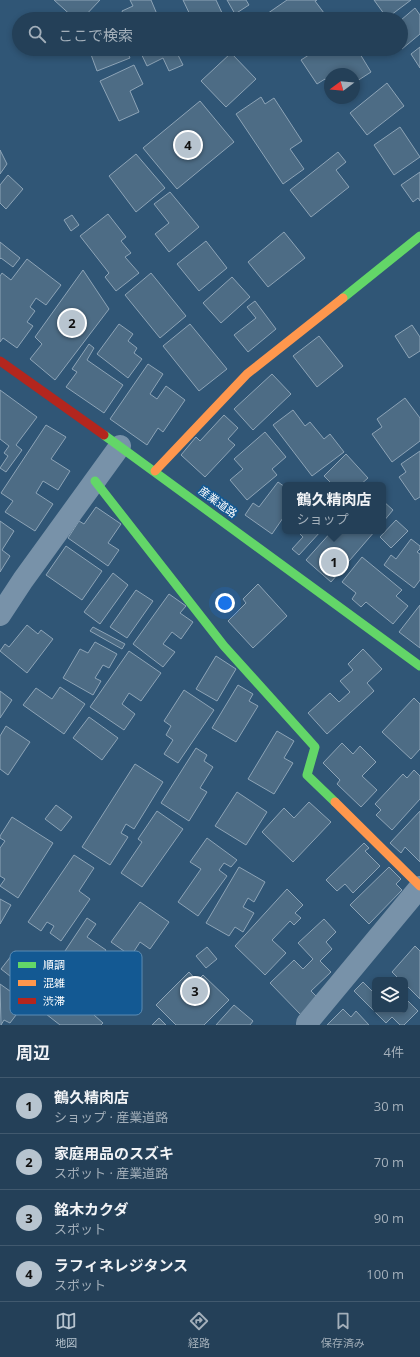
<!DOCTYPE html>
<html lang="ja">
<head>
<meta charset="utf-8">
<style>
  :root { --surface:#244058; --page:#2c475e; --text:#f1f3f6; --muted:#a3afba; --line:#41596e; --accent:#b7c4cf }
  body { margin:0; font-family:"Open Sans","Noto Sans JP",sans-serif; background:var(--page); color:var(--text) }
  .controls { position:absolute; right:12px; bottom:12px; display:grid; overflow:hidden; border-radius:6px; box-shadow:0 2px 6px #0003 }
  .controls button { width:36px; height:36px; display:grid; place-items:center; padding:0; border:0; border-bottom:1px solid var(--line); background:var(--surface); color:var(--text); font:20px sans-serif }
  .compass { position:absolute; left:324px; top:68px; width:36px; height:36px; border-radius:50%; background:var(--surface); box-shadow:0 2px 6px #0003; rotate:254deg }
  .you { position:absolute; left:225px; top:603px; width:14px; height:14px; margin:-10px; border:3px solid #fff; border-radius:50%; background:#1a73e8; box-shadow:0 0 0 6px #1a73e833 }
  .badge { display:grid; place-items:center; width:26px; height:26px; border-radius:50%; background:var(--accent); color:#111; font-size:13px; font-weight:700 }
  .pin { position:absolute; translate:-50% -50%; border:2px solid #fff; box-shadow:0 1px 4px #0006 }
  .popup { position:absolute; left:282px; top:482px; width:104px; height:52px; box-sizing:border-box; display:grid; place-content:center; border-radius:6px; background:var(--surface); filter:drop-shadow(0 1px 3px #0005); font-size:13px; white-space:nowrap; color:var(--muted) }
  .popup b { font-size:15px; color:var(--text) }
  .popup::after { content:''; position:absolute; left:50%; top:100%; margin-left:-8px; border:8px solid transparent; border-top-color:var(--surface) }
  .list { margin:0; padding:0; list-style:none }
  h2 { display:flex; justify-content:space-between; align-items:center; height:52px; margin:0; padding:0 16px; font-size:17px }
  h2 small { font-size:13px; font-weight:400; color:var(--muted) }
  .list li { display:grid; grid-template-columns:26px 1fr auto; gap:12px; align-items:center; box-sizing:border-box; height:56px; padding:0 16px; border-top:1px solid var(--line) }
  .list b { display:block; font-size:15px; white-space:nowrap }
  .list p { margin:0; font-size:13px; white-space:nowrap; color:var(--muted) }
  .list em { font-size:13px; font-style:normal; color:var(--muted) }
  .icon { flex:none; width:22px; height:22px; fill:none; stroke:currentColor; stroke-width:2; stroke-linecap:round; stroke-linejoin:round }
  .map { position:relative; flex:none; width:420px; height:1025px; overflow:hidden }
  .search { position:absolute; background:var(--surface); box-shadow:0 2px 6px #0003; left:12px; right:12px; top:12px; height:44px; display:flex; align-items:center; gap:10px; box-sizing:border-box; padding:0 14px; border-radius:22px; color:var(--muted); font-size:15px }
  .sheet { height:276px; background:var(--surface) }
  nav { display:flex; justify-content:space-around; align-items:center; box-sizing:border-box; height:56px; border-top:1px solid var(--line); background:var(--surface); font-size:11px; color:var(--muted) }
  nav a { display:grid; justify-items:center; gap:2px }
  nav .on { color:var(--accent) }
  .map>svg:first-child { display:block }
</style>
</head>
<body>
<div class="map">
<svg width="420" height="1025" viewBox="0 0 420 1025">
  <rect width="100%" height="100%" fill="#305676"/>
  <g fill="#4d6c85" stroke="#8da4b7">
    <polygon points="54,0 100,0 82,19 75,19"/>
    <polygon points="130,0 151,0 159,19 125,19 122,11 133,6"/>
    <polygon points="183,0 216,0 223,15 216,19 192,19"/>
    <polygon points="227,0 246,0 249,5 235,14"/>
    <polygon points="287,0 317,0 315,1 324,13 319,16 321,19 262,19 261,18"/>
    <polygon points="374,0 411,0 387,18"/>
    <polygon points="415,8 420,15 420,34 402,49 401,47 401,20"/>
    <polygon points="420,47 420,68 411,54"/>
    <polygon points="89,49 126,49 130,58 97,71"/>
    <polygon points="139,49 175,49 183,65 169,71 163,58 147,66"/>
    <polygon points="318,49 357,49 371,72 354,83 354,74 330,74 330,87 325,79 317,84 301,60"/>
    <polygon points="231,53 256,79 226,107 201,81"/>
    <polygon points="134,65 143,84 130,91 139,112 119,121 100,81"/>
    <polygon points="387,83 404,106 367,135 350,113"/>
    <polygon points="261,97 265,104 274,98 302,141 290,149 304,169 283,184 236,114"/>
    <polygon points="200,101 234,142 177,189 143,148"/>
    <polygon points="400,127 420,157 394,175 374,145"/>
    <polygon points="0,150 7,164 0,174"/>
    <polygon points="338,152 346,162 336,170 349,187 311,217 290,190"/>
    <polygon points="136,154 165,188 136,212 109,176"/>
    <polygon points="420,172 420,201 418,198 413,202 401,185"/>
    <polygon points="8,175 23,189 6,209 0,203 0,185"/>
    <polygon points="170,192 199,227 169,252 155,234 169,223 154,204"/>
    <polygon points="108,214 126,237 121,241 131,253 125,257 139,273 116,291 105,277 109,273 80,236"/>
    <polygon points="72,215 79,225 71,231 64,220"/>
    <polygon points="284,232 305,258 268,287 248,262"/>
    <polygon points="206,241 227,268 199,291 177,264"/>
    <polygon points="0,242 20,258 13,267 1,258 0,259"/>
    <polygon points="27,259 61,285 46,305 36,298 30,307 35,311 27,322 33,326 17,348 3,338 0,342 0,276 2,273 11,280"/>
    <polygon points="83,270 109,309 55,380 30,359 42,344 35,337"/>
    <polygon points="151,273 186,316 160,338 125,295"/>
    <polygon points="232,277 250,297 221,323 203,303"/>
    <polygon points="255,301 276,329 248,352 234,335 256,318 247,307"/>
    <polygon points="119,324 133,334 128,341 137,348 134,353 142,359 128,378 97,354"/>
    <polygon points="190,324 227,369 199,391 163,346"/>
    <polygon points="412,325 420,337 420,351 409,358 395,336"/>
    <polygon points="319,336 343,366 317,387 293,356"/>
    <polygon points="89,344 94,348 87,360 123,385 104,413 66,387 77,372 72,369"/>
    <polygon points="148,364 163,374 150,394 157,399 166,386 185,400 163,432 158,428 147,445 110,419"/>
    <polygon points="272,374 291,394 253,430 234,409"/>
    <polygon points="0,390 37,417 16,445 22,450 6,472 0,468 8,456 4,453 9,446 0,439"/>
    <polygon points="405,398 420,418 420,441 392,462 372,434 382,427 377,419"/>
    <polygon points="293,410 305,426 310,422 324,439 330,434 344,452 312,476 273,425"/>
    <polygon points="224,415 238,428 228,439 235,445 205,477 181,455 196,437 200,441"/>
    <polygon points="46,425 66,437 51,459 70,471 58,490 43,481 36,493 53,504 35,531 5,512 13,501 1,493"/>
    <polygon points="265,432 286,457 272,469 277,475 247,500 230,480 243,469 234,459"/>
    <polygon points="420,451 420,497 415,500 399,477 406,472 401,464"/>
    <polygon points="346,454 368,478 360,485 333,485 324,476"/>
    <polygon points="278,482 285,487 285,515 272,534 245,515 253,503 259,507"/>
    <polygon points="383,501 393,510 383,522"/>
    <polygon points="96,507 121,524 108,543 119,550 108,566 68,538 79,521 84,524"/>
    <polygon points="396,520 408,531 391,548 380,537"/>
    <polygon points="0,521 14,531 2,550 10,556 0,572"/>
    <polygon points="297,531 321,531 299,555 292,549 303,537"/>
    <polygon points="332,531 375,531 331,582 306,560"/>
    <polygon points="411,539 420,546 420,549 417,552 420,554 420,580 414,588 384,565 391,555 396,559"/>
    <polygon points="66,546 102,571 82,600 46,575"/>
    <polygon points="362,557 402,590 396,596 408,606 393,624 366,602 361,607 352,599 356,593 342,582"/>
    <polygon points="113,573 128,585 100,624 84,612"/>
    <polygon points="258,584 287,616 253,648 228,621 246,603 243,599"/>
    <polygon points="136,590 153,601 127,638 110,627"/>
    <polygon points="169,594 186,606 180,613 193,622 181,639 172,632 163,644 175,652 163,667 133,644"/>
    <polygon points="420,605 420,648 399,632"/>
    <polygon points="27,625 38,634 41,630 53,639 27,673 0,651 5,644 9,647"/>
    <polygon points="93,627 125,644 122,649 90,631"/>
    <polygon points="95,642 117,654 109,668 103,665 95,678 101,681 93,695 63,678 80,649 88,653"/>
    <polygon points="363,649 382,669 367,683 374,691 327,734 308,713 330,693 339,702 350,692 340,681 353,670 348,664"/>
    <polygon points="129,651 161,673 141,701 129,693 122,704 135,714 124,730 90,707"/>
    <polygon points="216,656 236,669 217,701 196,689"/>
    <polygon points="238,685 253,694 249,701 258,706 236,742 212,728"/>
    <polygon points="60,687 85,704 64,734 23,705 36,688 52,699"/>
    <polygon points="184,690 214,710 178,763 164,754 173,740 166,735 171,726 164,721"/>
    <polygon points="0,691 12,700 0,718"/>
    <polygon points="414,698 420,704 420,749 411,759 382,732"/>
    <polygon points="89,717 118,738 102,760 73,738"/>
    <polygon points="6,726 30,742 8,775 0,769 0,736"/>
    <polygon points="277,731 294,741 284,758 293,763 274,794 248,779"/>
    <polygon points="342,743 353,754 360,746 376,762 362,776 377,790 361,807 337,784 340,780 323,763"/>
    <polygon points="196,748 207,755 204,761 213,767 200,788 207,792 189,821 161,803"/>
    <polygon points="135,764 163,782 134,829 126,824 121,833 128,837 110,865 82,847"/>
    <polygon points="414,770 420,776 420,799 392,830 376,815 381,810 375,804 403,774 407,778"/>
    <polygon points="237,792 267,812 246,845 215,826"/>
    <polygon points="309,802 331,822 293,862 262,832 284,808 294,818"/>
    <polygon points="56,805 72,817 61,831 45,819"/>
    <polygon points="157,811 183,829 142,887 121,873 142,842 138,839"/>
    <polygon points="420,811 420,862 405,847 401,853 390,843"/>
    <polygon points="12,817 53,843 18,898 0,886 5,879 0,876 0,848 5,841 0,838 0,836"/>
    <polygon points="207,838 237,860 231,867 224,863 219,870 227,876 198,916 178,902 201,869 190,862"/>
    <polygon points="364,843 369,848 365,851 380,866 353,893 345,884 337,891 326,880"/>
    <polygon points="74,855 94,868 79,891 90,899 61,941 50,933 54,926 47,922 41,931 28,922"/>
    <polygon points="239,867 265,882 254,902 248,898 243,907 254,913 243,932 235,927 229,936 206,923"/>
    <polygon points="389,867 401,879 396,884 402,890 369,924 350,905"/>
    <polygon points="287,889 303,905 295,913 301,918 294,925 290,921 272,940 286,953 265,975 235,946"/>
    <polygon points="0,899 11,905 0,924"/>
    <polygon points="140,902 169,922 150,949 140,942 131,956 111,942"/>
    <polygon points="87,918 96,924 87,937 106,950 99,959 92,954 87,961 94,966 88,975 78,969 72,978 55,966"/>
    <polygon points="324,919 336,932 326,942 332,949 320,961 331,972 311,991 319,999 302,1016 270,983 294,960 303,969 313,959 298,943"/>
    <polygon points="415,946 420,951 420,999 405,984 405,980 400,980 392,972"/>
    <polygon points="207,947 217,959 206,968 196,956"/>
    <polygon points="15,951 25,959 31,952 45,963 42,968 60,982 37,1011 27,1003 33,994 1,969"/>
    <polygon points="189,972 197,981 203,975 229,1000 204,1025 176,1025 156,1005"/>
    <polygon points="363,982 375,994 375,1010 405,1010 405,998 418,1011 404,1025 400,1025 392,1017 386,1023 354,991"/>
    <polygon points="0,984 17,996 11,1005 19,1011 10,1023 4,1020 1,1025"/>
    <polygon points="76,991 98,1010 94,1015 103,1023 101,1025 60,1025 46,1014 60,997 67,1003"/>
    <polygon points="234,1005 253,1021 250,1025 216,1025"/>
    <polygon points="343,1009 351,1017 356,1011 369,1025 327,1025"/>
    <polygon points="159,1018 166,1025 152,1025"/>
  </g>
  <g fill="none" stroke-linecap="round" stroke-linejoin="round">
    <g stroke="#7892a9" stroke-width="22">
      <polyline points="0,615 23,580 120,446"/>
      <polyline points="307,1025 307,1023 420,887"/>
    </g>
    <g stroke="#63d668" stroke-width="9">
      <polyline points="343,298 420,236"/>
      <polyline points="104,435 420,666"/>
      <polyline points="95,481 224,646 315,747 307,775 335,802"/>
    </g>
    <g stroke="#ff974d" stroke-width="9">
      <polyline points="155,471 247,374 343,298"/>
      <polyline points="335,802 420,886"/>
    </g>
    <polyline stroke="#b3261e" stroke-width="9" points="0,361 104,435"/>
  </g>
  <g text-anchor="middle" stroke-width="3.5" stroke-linejoin="round" paint-order="stroke">
    <g font-size="11" fill="#fff" stroke="#135993">
      <text transform="translate(218 502) rotate(36)" y="4">産業道路</text>
    </g>
  </g>
  <rect x="10" y="951" width="132" height="64" rx="6" fill="#135993" stroke="#5a8bb3" stroke-width="1"/>
  <rect x="18" y="962" width="18" height="6" fill="#63d668"/>
  <rect x="18" y="980" width="18" height="6" fill="#ff974d"/>
  <rect x="18" y="998" width="18" height="6" fill="#b3261e"/>
  <g font-size="11" fill="#fff">
    <text x="43" y="969">順調</text>
    <text x="43" y="987">混雑</text>
    <text x="43" y="1005">渋滞</text>
  </g>
</svg>
<div class="controls">
<button><svg class="icon" aria-label="layers" viewBox="0 0 24 24"><path d="M12 4l9 5-9 5-9-5zM3 14l9 5 9-5"/></svg></button>
</div>
<svg class="compass" viewBox="-18 -18 36 36"><path d="M0-13l5 13h-10z" fill="#e53935"/><path d="M0 13l5-13h-10z" fill="#a3afba"/></svg>
<div class="you"></div>
<div class="pin badge" style="left:334px;top:562px">1</div>
<div class="popup"><b>鶴久精肉店</b>ショップ</div>
<div class="pin badge" style="left:72px;top:323px">2</div>
<div class="pin badge" style="left:195px;top:991px">3</div>
<div class="pin badge" style="left:188px;top:145px">4</div>
<div class="search"><svg class="icon" aria-label="search" viewBox="0 0 24 24"><circle cx="10" cy="10" r="6"/><path d="M15 15l6 6"/></svg>ここで検索</div>
</div>
<section class="sheet">
<h2>周辺<small>4件</small></h2>
<ul class="list">
<li><span class="badge">1</span><div><b>鶴久精肉店</b><p>ショップ · 産業道路</p></div><em>30 m</em></li>
<li><span class="badge">2</span><div><b>家庭用品のスズキ</b><p>スポット · 産業道路</p></div><em>70 m</em></li>
<li><span class="badge">3</span><div><b>銘木カクダ</b><p>スポット</p></div><em>90 m</em></li>
<li><span class="badge">4</span><div><b>ラフィネレジタンス</b><p>スポット</p></div><em>100 m</em></li>
</ul>
</section>
<nav>
<a class="on"><svg class="icon" aria-label="map" viewBox="0 0 24 24"><path d="M3 6l6-2 6 2 6-2v14l-6 2-6-2-6 2zM9 4v14M15 6v14"/></svg>地図</a>
<a><svg class="icon" aria-label="directions" viewBox="0 0 24 24"><path d="M12 3l9 9-9 9-9-9zM9 14v-3h6M13 9l2 2-2 2"/></svg>経路</a>
<a><svg class="icon" aria-label="saved" viewBox="0 0 24 24"><path d="M7 4h10v16l-5-4-5 4z"/></svg>保存済み</a>
</nav>
</body>
</html>
